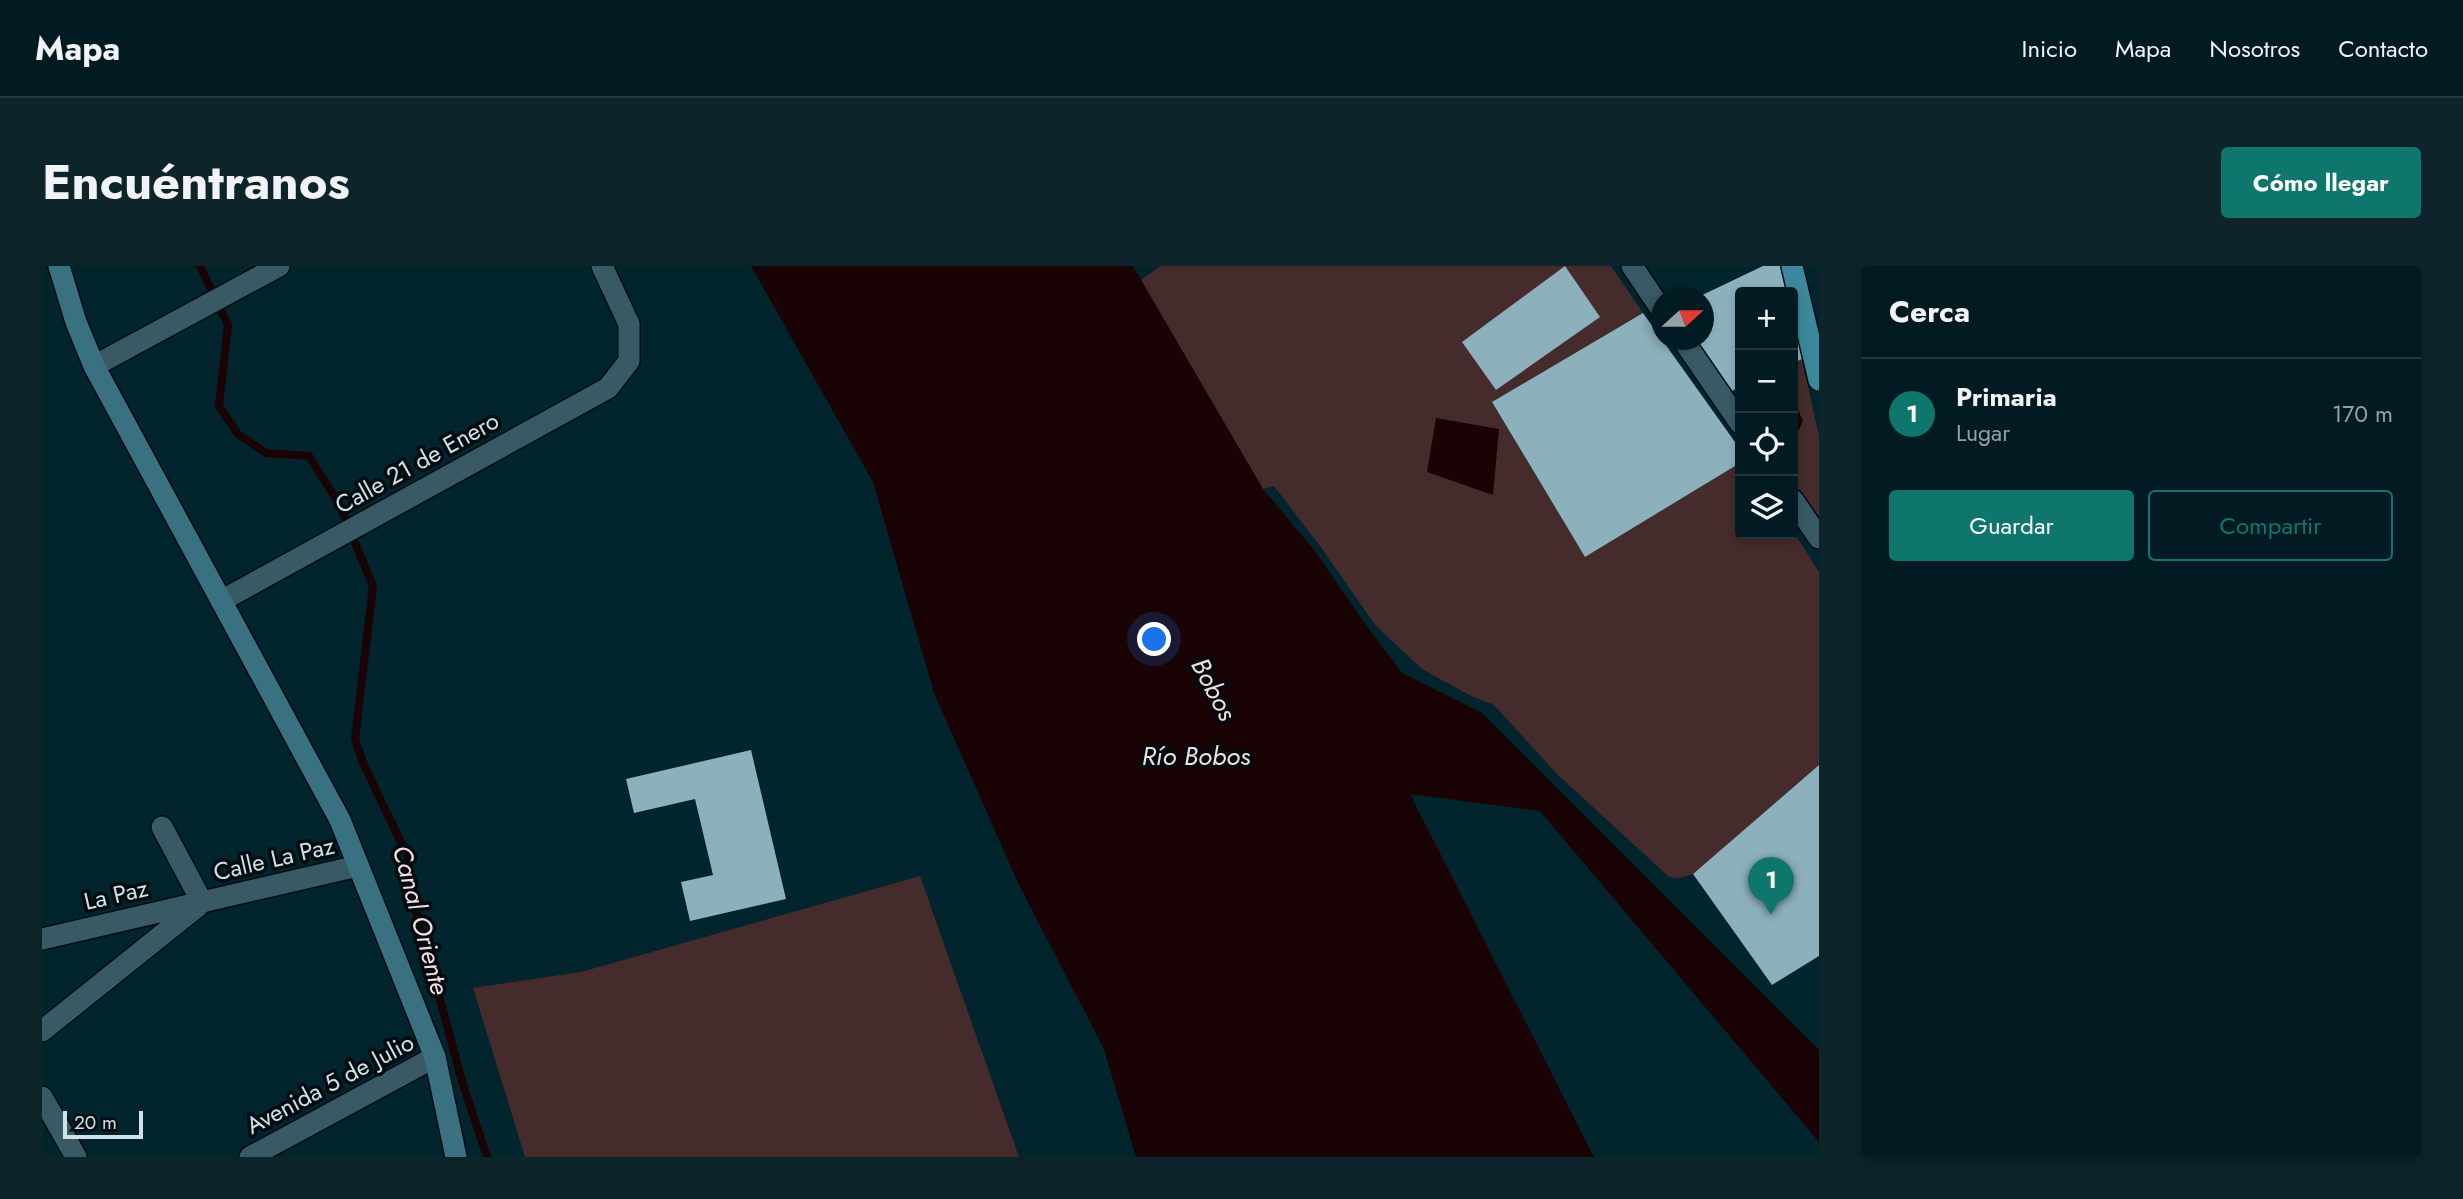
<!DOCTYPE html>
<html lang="es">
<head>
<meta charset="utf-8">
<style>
  :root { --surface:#021b22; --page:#0c242a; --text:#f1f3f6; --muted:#96a1a5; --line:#233940; --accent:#0f766e }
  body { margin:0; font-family:Jost,sans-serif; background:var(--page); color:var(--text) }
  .controls { position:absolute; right:21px; top:21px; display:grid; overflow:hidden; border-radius:7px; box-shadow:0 4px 10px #0003 }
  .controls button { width:63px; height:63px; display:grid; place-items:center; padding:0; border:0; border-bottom:2px solid var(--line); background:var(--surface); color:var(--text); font:35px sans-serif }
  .compass { position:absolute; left:1609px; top:21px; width:63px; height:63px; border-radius:50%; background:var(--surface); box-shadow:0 4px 10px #0003; rotate:69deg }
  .scale { position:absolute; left:21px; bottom:18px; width:80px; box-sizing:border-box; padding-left:7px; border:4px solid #d0e2e7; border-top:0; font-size:19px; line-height:24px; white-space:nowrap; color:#d0e2e7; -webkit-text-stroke:5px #020b0f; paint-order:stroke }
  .you { position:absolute; left:1113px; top:374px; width:24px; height:24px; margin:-18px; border:5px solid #fff; border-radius:50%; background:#1a73e8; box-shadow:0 0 0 10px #1a73e833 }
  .badge { display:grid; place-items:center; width:46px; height:46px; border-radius:50%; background:var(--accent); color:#fff; font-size:23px; font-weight:700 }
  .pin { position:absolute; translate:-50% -58px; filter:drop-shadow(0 2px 4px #0008) }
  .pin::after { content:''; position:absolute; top:37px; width:24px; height:21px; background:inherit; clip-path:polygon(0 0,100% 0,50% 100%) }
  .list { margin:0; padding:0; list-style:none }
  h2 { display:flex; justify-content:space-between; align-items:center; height:91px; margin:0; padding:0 28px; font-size:30px }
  h2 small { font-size:23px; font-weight:400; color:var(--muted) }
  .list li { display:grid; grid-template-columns:46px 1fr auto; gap:21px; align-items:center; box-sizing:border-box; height:112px; padding:0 28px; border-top:2px solid var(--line) }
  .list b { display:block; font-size:26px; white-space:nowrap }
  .list p { margin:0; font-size:23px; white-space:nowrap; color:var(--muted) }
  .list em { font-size:23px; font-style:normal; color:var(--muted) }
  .actions { display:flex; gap:14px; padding:21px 28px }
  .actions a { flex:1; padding:16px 0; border:2px solid var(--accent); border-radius:7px; text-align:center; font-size:24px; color:var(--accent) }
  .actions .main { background:var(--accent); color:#fff }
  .icon { flex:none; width:38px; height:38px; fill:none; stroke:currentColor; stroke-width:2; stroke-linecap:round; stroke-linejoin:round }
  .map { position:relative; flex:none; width:1777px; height:891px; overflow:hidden; border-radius:7px }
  header { display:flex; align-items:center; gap:42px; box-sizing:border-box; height:98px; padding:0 35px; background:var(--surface); border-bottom:2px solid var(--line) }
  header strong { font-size:33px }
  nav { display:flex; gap:38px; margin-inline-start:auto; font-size:24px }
  .intro { display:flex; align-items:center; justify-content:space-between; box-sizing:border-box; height:168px; padding:0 42px }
  h1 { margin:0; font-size:49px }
  .button { padding:18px 32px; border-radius:7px; background:var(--accent); color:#fff; font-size:24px; font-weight:700 }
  main { display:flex; gap:42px; padding:0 42px }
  aside { flex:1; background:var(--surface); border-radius:7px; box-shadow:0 4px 10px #0003 }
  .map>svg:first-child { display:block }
</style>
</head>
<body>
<header>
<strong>Mapa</strong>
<nav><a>Inicio</a><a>Mapa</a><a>Nosotros</a><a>Contacto</a></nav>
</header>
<div class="intro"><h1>Encuéntranos</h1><a class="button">Cómo llegar</a></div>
<main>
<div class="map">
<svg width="1777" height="891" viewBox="0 0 1777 891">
  <rect width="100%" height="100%" fill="#02242d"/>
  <g fill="#462b2c">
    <polygon points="1118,0 1569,0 1601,47 1450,137 1543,291 1698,197 1698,268 1751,268 1751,265 1777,306 1777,499 1651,608 1638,612 1627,611 1515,508 1452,439 1429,430 1380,403 1334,360 1278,280 1232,220 1221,223 1098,15"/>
    <polygon points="1760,93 1777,170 1777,255 1751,216 1751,97"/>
    <polygon points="878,610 977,891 483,891 431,722 539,706"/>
  </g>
  <g fill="#190305">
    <polygon points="709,0 1091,0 1221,223 1273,285 1321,355 1360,407 1440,447 1777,784 1777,876 1498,545 1368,528 1552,891 1094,891 1062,783 976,617 892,427 831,216"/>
    <polygon points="1751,133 1761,155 1751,176"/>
    <polygon points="1394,152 1457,163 1451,229 1385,206"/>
  </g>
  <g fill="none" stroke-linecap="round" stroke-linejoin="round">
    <polyline stroke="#190305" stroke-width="8" points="158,0 186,59 177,140 196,168 224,187 267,190 297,238 331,320 313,473 321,497 366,591 373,641 420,815 445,891"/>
  </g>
  <g fill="#8cb1bc">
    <polygon points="1523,0 1558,51 1454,124 1420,76"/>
    <polygon points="1721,0 1740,0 1745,26 1698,26 1698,121 1690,125 1652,74 1661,74 1661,32 1654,32"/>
    <polygon points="1601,47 1698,183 1698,197 1543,291 1450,136"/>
    <polygon points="1752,56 1760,93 1751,97 1751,57"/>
    <polygon points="709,484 744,633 648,655 639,616 671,609 653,533 592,547 584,513"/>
    <polygon points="1777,499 1777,690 1730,719 1651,608"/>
  </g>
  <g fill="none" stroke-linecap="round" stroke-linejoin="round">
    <g stroke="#000c13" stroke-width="24">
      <g id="minor">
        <polyline points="1590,0 1619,43"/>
        <polyline points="1641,74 1698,157"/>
        <polyline points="52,100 237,0"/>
        <polyline points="1751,234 1777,272"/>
        <polyline points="179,335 566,122 587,95 587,58 560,0"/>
        <polyline points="120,561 160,636"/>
        <polyline points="0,673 316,600"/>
        <polyline points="0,765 156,640"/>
        <polyline points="0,831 34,891"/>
        <polyline points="208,891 393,791"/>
      </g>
    </g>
    <g stroke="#000c13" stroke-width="24">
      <polyline id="secondary" points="17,0 34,56 52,100 298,554 393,791 414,891"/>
    </g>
    <g stroke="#000c13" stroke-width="24">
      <polyline id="primary" points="1750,0 1777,114"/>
    </g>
    <use href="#minor" stroke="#395a64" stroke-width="21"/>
    <use href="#secondary" stroke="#3a7180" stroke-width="21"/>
    <use href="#primary" stroke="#3b889c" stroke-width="21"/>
  </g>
  <g text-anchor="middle" stroke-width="7" stroke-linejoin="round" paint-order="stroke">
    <g font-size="24" fill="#d0e2e7" stroke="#020b0f">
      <text transform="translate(375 197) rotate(-29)" y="8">Calle 21 de Enero</text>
      <text transform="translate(232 593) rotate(-13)" y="8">Calle La Paz</text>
      <text transform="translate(74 629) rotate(-13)" y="8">La Paz</text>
      <text transform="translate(288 818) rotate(-28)" y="8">Avenida 5 de Julio</text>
    </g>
    <g font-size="26" font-style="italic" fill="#f7dddd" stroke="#020b0f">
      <text transform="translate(1172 423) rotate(62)" y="9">Bobos</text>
      <text x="1154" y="499">Río Bobos</text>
      <text transform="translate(379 654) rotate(75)" y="9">Canal Oriente</text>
    </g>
  </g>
</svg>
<div class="controls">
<button>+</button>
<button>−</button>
<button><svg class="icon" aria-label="locate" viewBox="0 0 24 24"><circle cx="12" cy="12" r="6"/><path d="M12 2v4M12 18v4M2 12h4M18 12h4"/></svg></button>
<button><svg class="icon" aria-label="layers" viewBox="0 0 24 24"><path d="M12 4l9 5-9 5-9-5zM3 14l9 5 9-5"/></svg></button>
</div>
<svg class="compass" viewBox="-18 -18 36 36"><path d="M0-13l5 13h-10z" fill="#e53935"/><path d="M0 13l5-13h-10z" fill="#96a1a5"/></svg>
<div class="scale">20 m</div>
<div class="you"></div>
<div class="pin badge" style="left:1729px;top:649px">1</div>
</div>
<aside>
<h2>Cerca<small></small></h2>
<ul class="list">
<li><span class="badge">1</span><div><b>Primaria</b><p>Lugar</p></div><em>170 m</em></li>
</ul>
<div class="actions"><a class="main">Guardar</a><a>Compartir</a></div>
</aside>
</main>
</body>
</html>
